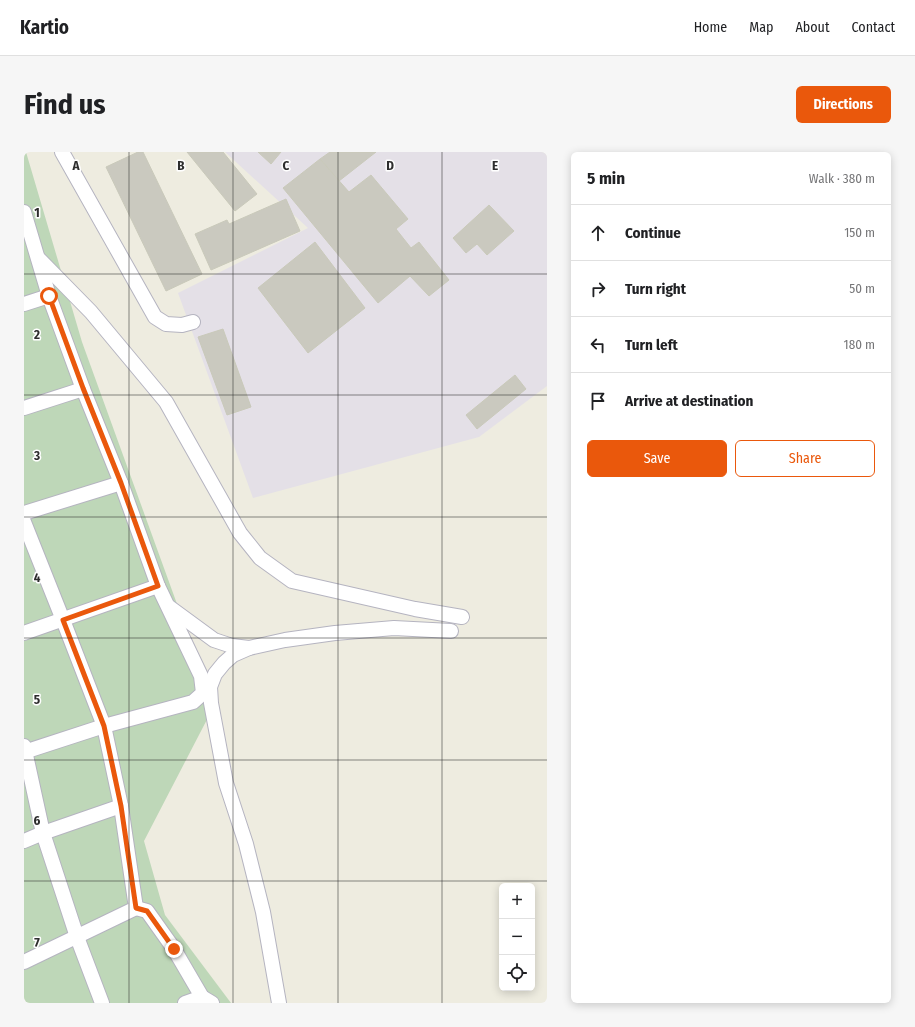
<!DOCTYPE html>
<html lang="en">
<head>
<meta charset="utf-8">
<style>
  :root { --surface:#fff; --page:#f6f6f6; --text:#202124; --muted:#757577; --line:#e0e0e0; --accent:#ea580c }
  body { margin:0; font-family:"Fira Sans Condensed",sans-serif; background:var(--page); color:var(--text) }
  .controls { position:absolute; right:12px; bottom:12px; display:grid; overflow:hidden; border-radius:6px; box-shadow:0 2px 10px #0003 }
  .controls button { width:36px; height:36px; display:grid; place-items:center; padding:0; border:0; border-bottom:1px solid var(--line); background:var(--surface); color:var(--text); font:20px sans-serif }
  .stop { position:absolute; width:12px; height:12px; margin:-9px; border:3px solid #ea580c; border-radius:50%; background:#fff }
  .stop.end { background:#ea580c; border-color:#fff; box-shadow:0 1px 4px #0008 }
  .list { margin:0; padding:0; list-style:none }
  h2 { display:flex; justify-content:space-between; align-items:center; height:52px; margin:0; padding:0 16px; font-size:17px }
  h2 small { font-size:13px; font-weight:400; color:var(--muted) }
  .list li { display:grid; grid-template-columns:26px 1fr auto; gap:12px; align-items:center; box-sizing:border-box; height:56px; padding:0 16px; border-top:1px solid var(--line) }
  .list b { display:block; font-size:15px; white-space:nowrap }
  .list em { font-size:13px; font-style:normal; color:var(--muted) }
  .actions { display:flex; gap:8px; padding:12px 16px }
  .actions a { flex:1; padding:9px 0; border:1px solid var(--accent); border-radius:6px; text-align:center; font-size:14px; color:var(--accent) }
  .actions .main { background:var(--accent); color:#fff }
  .icon { flex:none; width:22px; height:22px; fill:none; stroke:currentColor; stroke-width:2; stroke-linecap:round; stroke-linejoin:round }
  .map { position:relative; flex:none; width:523px; height:851px; overflow:hidden; border-radius:6px }
  header { display:flex; align-items:center; gap:24px; box-sizing:border-box; height:56px; padding:0 20px; background:var(--surface); border-bottom:1px solid var(--line) }
  header strong { font-size:19px }
  nav { display:flex; gap:22px; margin-inline-start:auto; font-size:14px }
  .intro { display:flex; align-items:center; justify-content:space-between; box-sizing:border-box; height:96px; padding:0 24px }
  h1 { margin:0; font-size:28px }
  .button { padding:10px 18px; border-radius:6px; background:var(--accent); color:#fff; font-size:14px; font-weight:700 }
  main { display:flex; gap:24px; padding:0 24px }
  aside { flex:1; background:var(--surface); border-radius:6px; box-shadow:0 2px 10px #0003 }
  .map>svg:first-child { display:block }
</style>
</head>
<body>
<header>
<strong>Kartio</strong>
<nav><a>Home</a><a>Map</a><a>About</a><a>Contact</a></nav>
</header>
<div class="intro"><h1>Find us</h1><a class="button">Directions</a></div>
<main>
<div class="map">
<svg width="523" height="851" viewBox="0 0 523 851">
  <rect width="100%" height="100%" fill="#eeece0"/>
  <polygon fill="#e4e0e7" points="201,0 523,0 523,234 455,285 229,346 154,141 284,76"/>
  <polygon fill="#bed7b8" points="0,0 2,0 58,190 190,554 120,689 141,763 207,851 0,851"/>
  <g fill="#cac9bf" stroke="#c9c9ba">
    <polygon points="114,0 119,0 178,122 142,139 82,15"/>
    <polygon points="163,0 199,0 233,42 211,59"/>
    <polygon points="234,0 257,0 247,12"/>
    <polygon points="306,0 352,0 315,29 296,7"/>
    <polygon points="296,7 325,40 347,23 384,67 372,77 387,96 395,90 425,128 405,144 386,124 354,151 259,36"/>
    <polygon points="262,47 276,79 187,118 171,82 203,68 205,72"/>
    <polygon points="465,53 490,79 463,103 453,92 442,101 429,86"/>
    <polygon points="291,90 341,156 284,201 234,136"/>
    <polygon points="199,177 227,255 203,263 174,185"/>
    <polygon points="491,223 502,237 453,277 442,263"/>
  </g>
  <g fill="none" stroke-linecap="round" stroke-linejoin="round">
    <g stroke="#b5b4c0" stroke-width="16">
      <g id="minor">
        <polyline points="38,0 131,165 142,172 158,173 169,170"/>
        <polyline points="0,60 25,144 59,237 97,331 134,434 177,524 179,541 169,550 80,574 0,600"/>
        <polyline points="15,107 67,160 142,250 216,381 236,406 268,429 391,457 438,465"/>
        <polyline points="0,152 25,144"/>
        <polyline points="0,256 59,237"/>
        <polyline points="0,361 97,331"/>
        <polyline points="0,370 39,468 80,574 97,654 112,756 0,810"/>
        <polyline points="145,455 190,488 208,494 225,496"/>
        <polyline points="0,481 134,434"/>
        <polyline points="0,594 19,681 53,785 78,851"/>
        <polyline points="0,689 19,681 97,654"/>
        <polyline points="112,756 123,759 150,797 178,845 188,851"/>
        <polyline points="161,851 178,845"/>
        <polyline points="255,851 239,760 222,692 202,631 187,551 186,535 191,522 200,511 209,503 225,496 261,488 311,481 370,476 427,479"/>
      </g>
    </g>
    <use href="#minor" stroke="#fff" stroke-width="14"/>
  </g>
  <g fill="none" stroke-linecap="round" stroke-linejoin="round">
    <polyline stroke="#ea580c" stroke-width="5" points="25,144 59,236 97,331 134,434 39,468 80,574 97,654 112,756 123,759 150,797"/>
  </g>
  <path fill="none" stroke="#2d2d2d" stroke-width="1" stroke-opacity="0.55" d="M105 0V851M209 0V851M314 0V851M418 0V851M0 122H523M0 243H523M0 365H523M0 486H523M0 608H523M0 729H523"/>
  <g font-size="13" text-anchor="middle" font-weight="bold" fill="#2d2d2d" stroke="#fff" stroke-width="3" stroke-linejoin="round" paint-order="stroke">
    <text x="52" y="18">A</text>
    <text x="157" y="18">B</text>
    <text x="262" y="18">C</text>
    <text x="366" y="18">D</text>
    <text x="471" y="18">E</text>
    <text x="13" y="65">1</text>
    <text x="13" y="187">2</text>
    <text x="13" y="308">3</text>
    <text x="13" y="430">4</text>
    <text x="13" y="552">5</text>
    <text x="13" y="673">6</text>
    <text x="13" y="795">7</text>
  </g>
</svg>
<div class="controls">
<button>+</button>
<button>−</button>
<button><svg class="icon" aria-label="locate" viewBox="0 0 24 24"><circle cx="12" cy="12" r="6"/><path d="M12 2v4M12 18v4M2 12h4M18 12h4"/></svg></button>
</div>
<div class="stop" style="left:25px;top:144px"></div>
<div class="stop end" style="left:150px;top:797px"></div>
</div>
<aside>
<h2>5 min<small>Walk · 380 m</small></h2>
<ul class="list">
<li><svg class="icon" aria-label="ahead" viewBox="0 0 24 24"><path d="M12 20V5M6 11l6-6 6 6"/></svg><div><b>Continue</b></div><em>150 m</em></li>
<li><svg class="icon" aria-label="right" viewBox="0 0 24 24"><path d="M7 20v-9h11M14 6l5 5-5 5"/></svg><div><b>Turn right</b></div><em>50 m</em></li>
<li><svg class="icon" aria-label="left" viewBox="0 0 24 24"><path d="M17 20v-9H6M10 6l-5 5 5 5"/></svg><div><b>Turn left</b></div><em>180 m</em></li>
<li><svg class="icon" aria-label="arrive" viewBox="0 0 24 24"><path d="M6 21V4h12l-3 4 3 4H6"/></svg><div><b>Arrive at destination</b></div></li>
</ul>
<div class="actions"><a class="main">Save</a><a>Share</a></div>
</aside>
</main>
</body>
</html>
